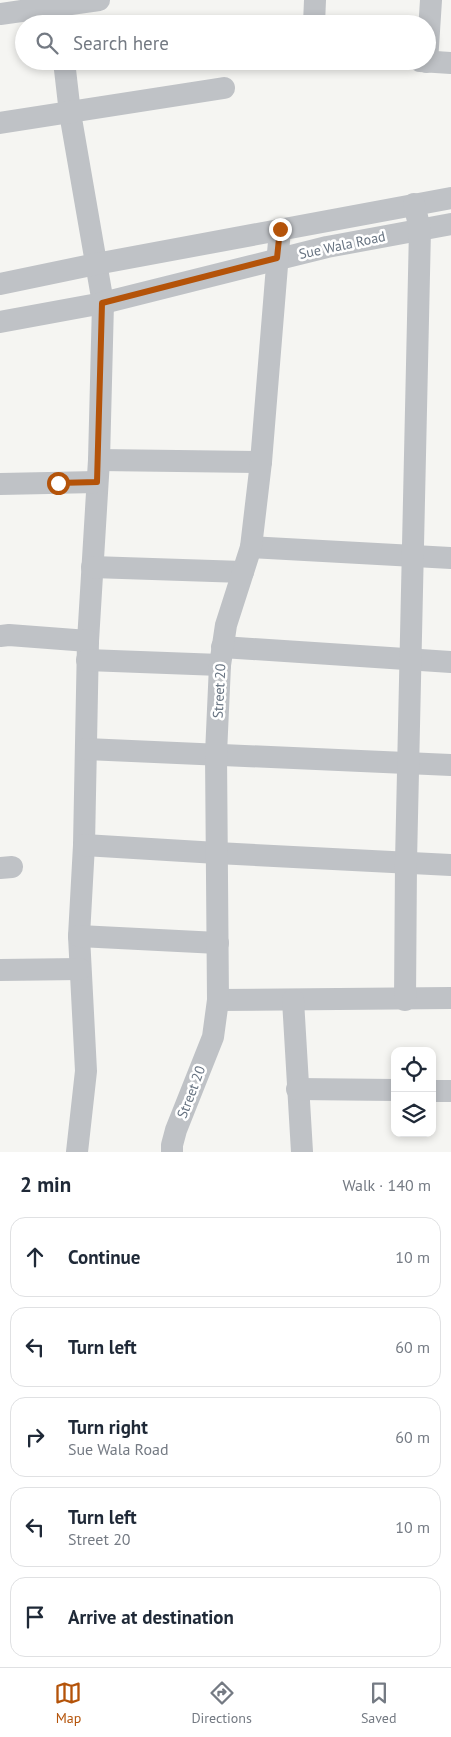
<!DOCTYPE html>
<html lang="en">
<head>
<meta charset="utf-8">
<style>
  :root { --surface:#fff; --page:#f2f2f3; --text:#1f2937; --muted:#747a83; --line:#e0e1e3; --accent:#b45309 }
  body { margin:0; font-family:"PT Sans",sans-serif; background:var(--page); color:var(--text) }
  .controls { position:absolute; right:15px; bottom:15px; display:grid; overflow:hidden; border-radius:10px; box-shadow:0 2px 8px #0003 }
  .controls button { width:45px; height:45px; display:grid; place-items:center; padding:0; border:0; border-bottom:1px solid var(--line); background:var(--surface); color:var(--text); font:25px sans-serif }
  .stop { position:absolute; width:15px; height:15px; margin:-11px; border:4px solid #b45309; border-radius:50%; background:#fff }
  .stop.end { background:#b45309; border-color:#fff; box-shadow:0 1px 5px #0008 }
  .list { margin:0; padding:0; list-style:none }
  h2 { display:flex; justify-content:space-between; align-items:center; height:65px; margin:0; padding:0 20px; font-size:21px }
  h2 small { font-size:16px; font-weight:400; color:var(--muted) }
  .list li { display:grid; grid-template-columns:32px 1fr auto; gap:15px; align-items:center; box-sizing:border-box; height:80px; margin:0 10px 10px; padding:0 10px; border:1px solid var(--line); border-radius:15px }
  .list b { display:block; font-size:19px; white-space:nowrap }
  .list p { margin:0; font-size:16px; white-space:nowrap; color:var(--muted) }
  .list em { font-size:16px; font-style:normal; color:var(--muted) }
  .icon { flex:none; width:28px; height:28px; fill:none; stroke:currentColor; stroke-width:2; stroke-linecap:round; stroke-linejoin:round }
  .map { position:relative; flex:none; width:451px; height:1152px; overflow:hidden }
  .search { position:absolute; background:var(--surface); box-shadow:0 2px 8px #0003; left:15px; right:15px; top:15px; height:55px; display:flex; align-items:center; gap:12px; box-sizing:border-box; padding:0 18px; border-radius:28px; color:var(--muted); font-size:19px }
  .sheet { height:515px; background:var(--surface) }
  nav { display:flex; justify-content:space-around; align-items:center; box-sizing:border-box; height:70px; border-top:1px solid var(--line); background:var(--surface); font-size:14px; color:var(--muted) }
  nav a { display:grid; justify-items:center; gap:2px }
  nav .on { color:var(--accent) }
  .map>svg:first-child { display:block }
</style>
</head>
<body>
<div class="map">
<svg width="451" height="1152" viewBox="0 0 451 1152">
  <rect width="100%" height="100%" fill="#f5f5f2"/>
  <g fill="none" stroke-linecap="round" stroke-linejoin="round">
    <g stroke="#bfc2c6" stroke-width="22">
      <polyline points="0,14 99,0"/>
      <polyline points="314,24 315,0"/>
      <polyline points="64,61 70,113 103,303 99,460 88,641 84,845 79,936 86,1071 77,1152"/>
      <polyline points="420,61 451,63"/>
      <polyline points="427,62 431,0"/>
      <polyline points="0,123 224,88"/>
      <polyline points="0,284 96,264 451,198"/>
      <polyline points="0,322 103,303 327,247 451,224"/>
      <polyline points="99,460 261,462"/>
      <polyline points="0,484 97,482"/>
      <polyline points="251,547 451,558"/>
      <polyline points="92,567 243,572"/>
      <polyline points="0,636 9,635 88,641"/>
      <polyline points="222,647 451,662"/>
      <polyline points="87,660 220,665"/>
      <polyline points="86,749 451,765"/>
      <polyline points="84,845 217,853 451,865"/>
      <polyline points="0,868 12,867"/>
      <polyline points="79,936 218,943"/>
      <polyline points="0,970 80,969"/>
      <polyline points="218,1000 451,998"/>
      <polyline points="293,1000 302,1152"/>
      <polyline points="405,1000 406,862 420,229 414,204"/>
      <polyline points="297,1089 395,1090"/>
      <polyline points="432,1091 451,1091"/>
      <polyline points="172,1152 172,1145 176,1130 213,1037 218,1000 216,754 220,665 226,625 251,547 261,462 280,229"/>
    </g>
  </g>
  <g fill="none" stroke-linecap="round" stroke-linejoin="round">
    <polyline stroke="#b45309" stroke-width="6" points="58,483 97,482 102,303 277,258 280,229"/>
  </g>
  <g text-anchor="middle" stroke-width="5" stroke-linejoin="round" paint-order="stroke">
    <g font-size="14" fill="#677381" stroke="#fff">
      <text transform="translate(342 245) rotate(-12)" y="5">Sue Wala Road</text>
      <text transform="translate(219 691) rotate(-87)" y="5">Street 20</text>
      <text transform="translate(191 1092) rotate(-69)" y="5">Street 20</text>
    </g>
  </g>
</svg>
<div class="controls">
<button><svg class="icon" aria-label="locate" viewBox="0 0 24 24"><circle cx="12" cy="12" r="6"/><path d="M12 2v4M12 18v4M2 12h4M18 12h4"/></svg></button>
<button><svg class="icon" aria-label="layers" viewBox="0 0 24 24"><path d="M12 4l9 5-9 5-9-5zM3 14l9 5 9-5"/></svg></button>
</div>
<div class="stop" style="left:58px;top:483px"></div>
<div class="stop end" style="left:280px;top:229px"></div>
<div class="search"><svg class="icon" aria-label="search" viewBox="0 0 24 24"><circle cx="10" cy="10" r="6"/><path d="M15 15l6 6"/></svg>Search here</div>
</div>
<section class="sheet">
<h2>2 min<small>Walk · 140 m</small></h2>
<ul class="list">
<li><svg class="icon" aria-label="ahead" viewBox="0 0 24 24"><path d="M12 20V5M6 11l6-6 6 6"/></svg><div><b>Continue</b></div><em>10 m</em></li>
<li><svg class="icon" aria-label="left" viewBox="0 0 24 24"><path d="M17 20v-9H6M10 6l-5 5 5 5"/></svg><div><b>Turn left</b></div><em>60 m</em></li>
<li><svg class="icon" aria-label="right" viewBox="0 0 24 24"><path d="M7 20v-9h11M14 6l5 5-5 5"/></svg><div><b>Turn right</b><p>Sue Wala Road</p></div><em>60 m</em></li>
<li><svg class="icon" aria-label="left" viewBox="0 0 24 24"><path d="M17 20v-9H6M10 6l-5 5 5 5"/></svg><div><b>Turn left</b><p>Street 20</p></div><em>10 m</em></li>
<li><svg class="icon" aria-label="arrive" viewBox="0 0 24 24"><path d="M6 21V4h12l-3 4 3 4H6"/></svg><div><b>Arrive at destination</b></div></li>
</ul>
</section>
<nav>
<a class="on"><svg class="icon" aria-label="map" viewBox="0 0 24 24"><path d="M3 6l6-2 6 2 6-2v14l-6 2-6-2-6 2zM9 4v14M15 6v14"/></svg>Map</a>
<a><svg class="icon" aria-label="directions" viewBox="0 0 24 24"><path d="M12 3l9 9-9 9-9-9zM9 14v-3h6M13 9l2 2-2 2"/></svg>Directions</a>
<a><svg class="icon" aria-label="saved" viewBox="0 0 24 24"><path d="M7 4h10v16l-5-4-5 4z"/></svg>Saved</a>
</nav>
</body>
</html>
